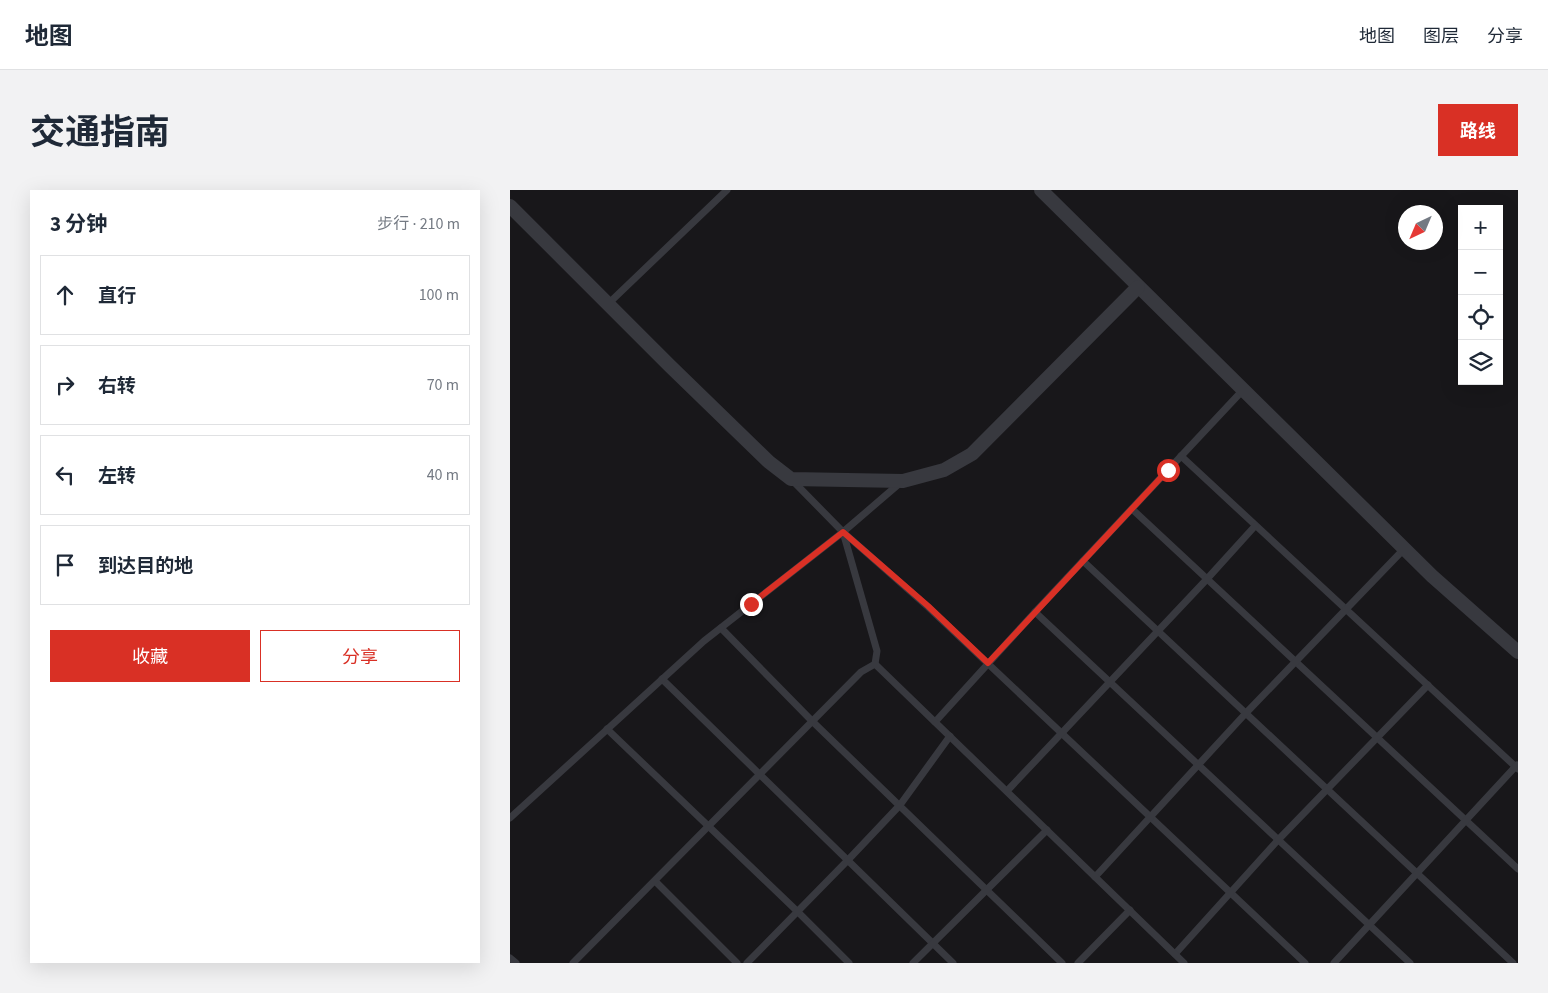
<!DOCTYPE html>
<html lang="zh">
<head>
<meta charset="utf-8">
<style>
  :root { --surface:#fff; --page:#f2f2f3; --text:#1f2937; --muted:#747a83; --line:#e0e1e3; --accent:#d93025 }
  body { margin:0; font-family:"Source Sans 3","Noto Sans SC",sans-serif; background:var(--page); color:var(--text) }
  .controls { position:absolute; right:15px; top:15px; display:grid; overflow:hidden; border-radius:0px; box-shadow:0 5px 20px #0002 }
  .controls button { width:45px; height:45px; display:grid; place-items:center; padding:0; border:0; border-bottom:1px solid var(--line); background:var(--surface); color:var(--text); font:25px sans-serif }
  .compass { position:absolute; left:888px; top:15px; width:45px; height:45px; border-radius:50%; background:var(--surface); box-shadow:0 5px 20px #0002; rotate:224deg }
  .stop { position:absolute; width:15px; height:15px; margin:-11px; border:4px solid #d93025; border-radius:50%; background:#fff }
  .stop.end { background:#d93025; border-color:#fff; box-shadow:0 1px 5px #0008 }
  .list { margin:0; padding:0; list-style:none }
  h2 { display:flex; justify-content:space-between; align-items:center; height:65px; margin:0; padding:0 20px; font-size:21px }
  h2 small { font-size:16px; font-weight:400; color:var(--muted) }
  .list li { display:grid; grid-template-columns:32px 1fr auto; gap:15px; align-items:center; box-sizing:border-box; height:80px; margin:0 10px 10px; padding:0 10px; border:1px solid var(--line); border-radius:0px }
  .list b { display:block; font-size:19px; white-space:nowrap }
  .list em { font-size:16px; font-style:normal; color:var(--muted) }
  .actions { display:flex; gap:10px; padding:15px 20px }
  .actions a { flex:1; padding:11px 0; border:1px solid var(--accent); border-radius:0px; text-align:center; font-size:18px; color:var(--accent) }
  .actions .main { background:var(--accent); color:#fff }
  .icon { flex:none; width:28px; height:28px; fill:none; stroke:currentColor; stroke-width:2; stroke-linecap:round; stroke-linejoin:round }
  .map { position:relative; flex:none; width:1008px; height:773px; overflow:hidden; border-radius:0px }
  header { display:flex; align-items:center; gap:30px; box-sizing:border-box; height:70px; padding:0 25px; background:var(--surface); border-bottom:1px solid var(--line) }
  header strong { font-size:24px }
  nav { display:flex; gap:28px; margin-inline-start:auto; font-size:18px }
  .intro { display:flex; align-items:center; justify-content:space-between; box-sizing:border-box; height:120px; padding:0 30px }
  h1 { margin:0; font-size:35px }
  .button { padding:12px 22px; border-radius:0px; background:var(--accent); color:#fff; font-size:18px; font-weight:700 }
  main { display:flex; gap:30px; padding:0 30px }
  aside { flex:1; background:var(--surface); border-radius:0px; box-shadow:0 5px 20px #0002 }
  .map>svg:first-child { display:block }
</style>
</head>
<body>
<header>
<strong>地图</strong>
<nav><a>地图</a><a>图层</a><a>分享</a></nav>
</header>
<div class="intro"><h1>交通指南</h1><a class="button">路线</a></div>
<main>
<aside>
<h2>3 分钟<small>步行 · 210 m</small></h2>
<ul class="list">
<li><svg class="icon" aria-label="ahead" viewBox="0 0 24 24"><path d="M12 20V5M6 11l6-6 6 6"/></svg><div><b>直行</b></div><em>100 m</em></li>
<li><svg class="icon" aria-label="right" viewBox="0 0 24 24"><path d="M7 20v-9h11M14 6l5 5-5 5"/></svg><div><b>右转</b></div><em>70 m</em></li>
<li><svg class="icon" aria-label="left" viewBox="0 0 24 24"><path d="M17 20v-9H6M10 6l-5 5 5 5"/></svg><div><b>左转</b></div><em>40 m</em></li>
<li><svg class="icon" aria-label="arrive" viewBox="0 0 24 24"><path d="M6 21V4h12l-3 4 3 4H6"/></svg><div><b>到达目的地</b></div></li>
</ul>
<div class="actions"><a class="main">收藏</a><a>分享</a></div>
</aside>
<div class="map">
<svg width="1008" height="773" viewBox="0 0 1008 773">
  <rect width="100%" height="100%" fill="#18171a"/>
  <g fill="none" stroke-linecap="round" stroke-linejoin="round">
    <g stroke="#38393f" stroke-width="7">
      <polyline points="98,114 217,0"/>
      <polyline points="671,266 1008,579"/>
      <polyline points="283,291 333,342 390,293"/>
      <polyline points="622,319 1008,679"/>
      <polyline points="333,342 418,417 795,773"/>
      <polyline points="333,342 367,461 365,474"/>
      <polyline points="573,371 1003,773"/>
      <polyline points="525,422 900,773"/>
      <polyline points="211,438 302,531 552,773"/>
      <polyline points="152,489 443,773"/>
      <polyline points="425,532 525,422 733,200"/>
      <polyline points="97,539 288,722 339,773"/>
      <polyline points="497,601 697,389 745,336"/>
      <polyline points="0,628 194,451 333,342"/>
      <polyline points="585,687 736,523 894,359"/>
      <polyline points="145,691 227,773"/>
      <polyline points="665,764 768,650 918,495"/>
      <polyline points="0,768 6,773"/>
      <polyline points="63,773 351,482 365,474 674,773"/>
      <polyline points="237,773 338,670 390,615 440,546"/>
      <polyline points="403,773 537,640"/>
      <polyline points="568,773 620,720"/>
      <polyline points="824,773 1007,575"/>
    </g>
    <g stroke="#38393f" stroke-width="14">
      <polyline points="531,0 922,386 1008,462"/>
      <polyline points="0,16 160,176 259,272 281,289 393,291 434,280 462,264 628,97"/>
    </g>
  </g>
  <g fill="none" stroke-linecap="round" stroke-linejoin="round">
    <polyline stroke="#d93025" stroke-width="6" points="241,414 333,342 418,416 478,473 658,280"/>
  </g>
</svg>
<div class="controls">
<button>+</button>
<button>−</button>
<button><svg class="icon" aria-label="locate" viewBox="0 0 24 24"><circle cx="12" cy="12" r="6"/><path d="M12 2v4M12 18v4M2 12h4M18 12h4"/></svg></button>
<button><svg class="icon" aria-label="layers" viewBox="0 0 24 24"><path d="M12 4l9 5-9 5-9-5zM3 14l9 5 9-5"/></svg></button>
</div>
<svg class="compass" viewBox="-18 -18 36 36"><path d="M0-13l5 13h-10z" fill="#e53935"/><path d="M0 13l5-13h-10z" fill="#747a83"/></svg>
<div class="stop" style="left:658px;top:280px"></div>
<div class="stop end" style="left:241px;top:414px"></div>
</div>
</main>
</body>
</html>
